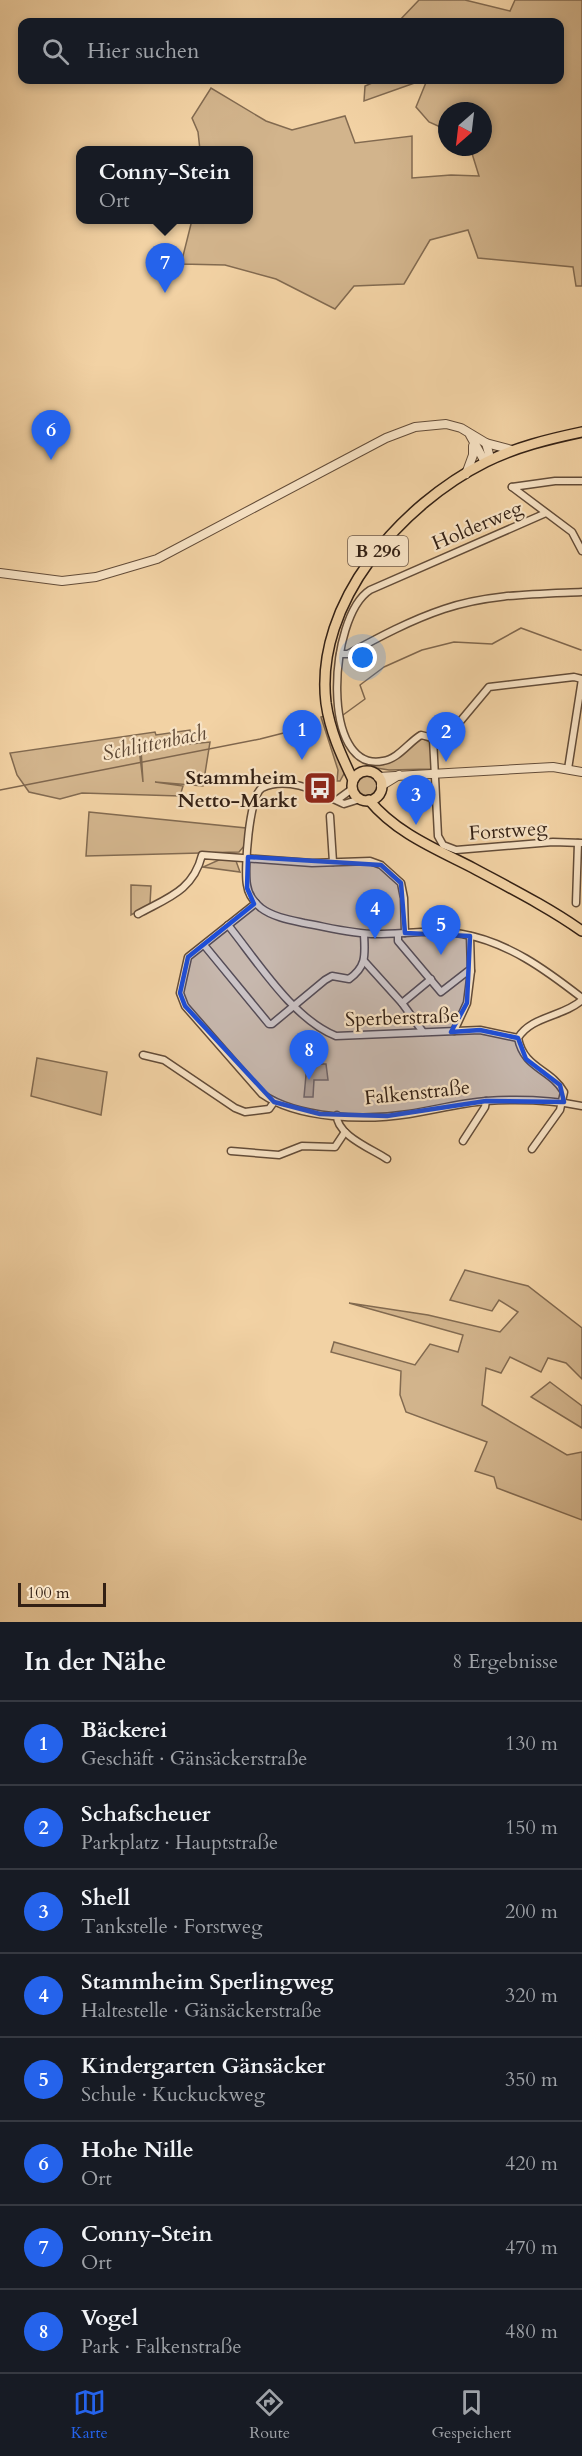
<!DOCTYPE html>
<html lang="de">
<head>
<meta charset="utf-8">
<style>
  :root { --surface:#171b24; --page:#242831; --text:#f1f3f6; --muted:#9ea1a6; --line:#363941; --accent:#2563eb }
  body { margin:0; font-family:Cardo,serif; background:var(--page); color:var(--text) }
  .compass { position:absolute; left:438px; top:102px; width:54px; height:54px; border-radius:50%; background:var(--surface); box-shadow:0 3px 9px #0003; rotate:208deg }
  .scale { position:absolute; left:18px; bottom:15px; width:88px; box-sizing:border-box; padding-left:6px; border:3px solid #332014; border-top:0; font-size:16px; line-height:21px; white-space:nowrap; color:#332014; -webkit-text-stroke:4px #f7e2c4; paint-order:stroke }
  .you { position:absolute; left:363px; top:658px; width:21px; height:21px; margin:-15px; border:4px solid #fff; border-radius:50%; background:#1a73e8; box-shadow:0 0 0 9px #1a73e833 }
  .badge { display:grid; place-items:center; width:39px; height:39px; border-radius:50%; background:var(--accent); color:#fff; font-size:20px; font-weight:700 }
  .pin { position:absolute; translate:-50% -50px; filter:drop-shadow(0 2px 3px #0008) }
  .pin::after { content:''; position:absolute; top:32px; width:21px; height:18px; background:inherit; clip-path:polygon(0 0,100% 0,50% 100%) }
  .popup { position:absolute; left:76px; top:146px; width:177px; height:78px; box-sizing:border-box; display:grid; place-content:center; border-radius:12px; background:var(--surface); filter:drop-shadow(0 2px 4px #0005); font-size:20px; white-space:nowrap; color:var(--muted) }
  .popup b { font-size:22px; color:var(--text) }
  .popup::after { content:''; position:absolute; left:50%; top:100%; margin-left:-12px; border:12px solid transparent; border-top-color:var(--surface) }
  .list { margin:0; padding:0; list-style:none }
  h2 { display:flex; justify-content:space-between; align-items:center; height:78px; margin:0; padding:0 24px; font-size:26px }
  h2 small { font-size:20px; font-weight:400; color:var(--muted) }
  .list li { display:grid; grid-template-columns:39px 1fr auto; gap:18px; align-items:center; box-sizing:border-box; height:84px; padding:0 24px; border-top:2px solid var(--line) }
  .list b { display:block; font-size:22px; white-space:nowrap }
  .list p { margin:0; font-size:20px; white-space:nowrap; color:var(--muted) }
  .list em { font-size:20px; font-style:normal; color:var(--muted) }
  .icon { flex:none; width:33px; height:33px; fill:none; stroke:currentColor; stroke-width:2; stroke-linecap:round; stroke-linejoin:round }
  .map { position:relative; flex:none; width:582px; height:1622px; overflow:hidden }
  .search { position:absolute; background:var(--surface); box-shadow:0 3px 9px #0003; left:18px; right:18px; top:18px; height:66px; display:flex; align-items:center; gap:15px; box-sizing:border-box; padding:0 21px; border-radius:12px; color:var(--muted); font-size:22px }
  .sheet { height:750px; background:var(--surface) }
  nav { display:flex; justify-content:space-around; align-items:center; box-sizing:border-box; height:84px; border-top:2px solid var(--line); background:var(--surface); font-size:16px; color:var(--muted) }
  nav a { display:grid; justify-items:center; gap:3px }
  nav .on { color:var(--accent) }
  .map>svg:first-child { display:block }
</style>
</head>
<body>
<div class="map">
<svg width="582" height="1622" viewBox="0 0 582 1622">
  <rect width="100%" height="100%" fill="#f2d2a4"/>
  <filter id="stains"><feTurbulence type="fractalNoise" baseFrequency=".00333" numOctaves="4"/><feColorMatrix values="0 0 0 0 .2 0 0 0 0 .09 0 0 0 0 .02 0 0 0 .5 -.17"/></filter>
  <radialGradient id="worn" r=".72"><stop offset=".6" stop-color="#630" stop-opacity="0"/><stop offset="1" stop-color="#630" stop-opacity=".3"/></radialGradient>
  <g fill="#d2b48c" stroke="#826a50" stroke-width="1.5">
    <polygon points="419,0 465,0 510,11 515,0 582,0 582,286 576,286 573,267 478,258 468,230 430,240 404,284 354,286 335,309 276,279 225,265 181,264 192,220 249,220 249,150 200,150 198,132 192,118 211,88 266,121 292,130 345,116 355,143 412,136 412,178 451,175 479,176 470,147 483,147 483,111 447,111 447,130 429,122 416,107 427,80 560,80 560,22 398,22"/>
    <polygon points="379,80 423,80 364,101 365,86"/>
    <polygon points="325,716 330,740 346,770 340,781 337,781 338,770 321,717"/>
    <polygon points="190,730 191,742 139,748 143,782 141,749 210,742 203,786 155,782 183,786 180,796 82,793 60,799 29,792 17,775 10,753 155,732 156,735"/>
    <polygon points="421,738 430,742 433,767 430,769 389,770 370,767 388,763"/>
    <circle cx="367" cy="786" r="11"/>
    <polygon points="89,812 246,828 245,845 239,852 86,856"/>
    <polygon points="221,859 236,861 240,872 203,867"/>
    <polygon points="131,885 151,886 150,904 131,915"/>
    <polygon points="37,1058 107,1072 101,1115 31,1096"/>
    <polygon points="307,1064 326,1064 328,1080 314,1080 313,1097 304,1097"/>
    <polygon points="465,1270 528,1286 582,1328 582,1379 566,1363 548,1358 541,1372 510,1357 501,1373 486,1368 482,1405 567,1455 582,1452 582,1520 497,1488 494,1477 475,1471 487,1442 406,1412 400,1395 401,1371 331,1352 334,1342 415,1365 430,1344 458,1352 463,1335 349,1303 428,1315 500,1332 518,1312 499,1300 492,1311 450,1300"/>
    <polygon points="550,1382 582,1406 582,1428 531,1397"/>
  </g>
  <g fill="none" stroke-linecap="round" stroke-linejoin="round">
    <g stroke="#7f664d" stroke-width="1.5">
      <polyline points="343,715 365,699 360,685 384,667 422,650 454,642 492,644 521,628 581,650"/>
      <polyline points="0,790 260,739 315,725"/>
    </g>
    <g stroke="#634c38" stroke-width="9">
      <g id="minor">
        <polyline points="512,487 572,532 582,551"/>
        <polyline points="512,487 555,481 582,481"/>
        <path d="M340 654H348C379 637 411 620 444 609 488 594 536 594 582 592"/>
        <path d="M433 738 421 735C409 742 398 759 383 761 320 774 328 617 370 590L546 513"/>
        <polyline points="433,738 438,836 443,845 456,850 553,842 582,843"/>
        <polyline points="433,738 453,730 489,687 574,677 582,679"/>
        <polyline points="568,769 582,679"/>
        <path d="M360 799 344 804C320 793 289 775 262 788 249 795 244 871 247 885 248 894 254 902 261 908 273 917 290 920 304 923 327 927 352 934 376 934 404 934 434 929 462 934 508 942 546 970 582 998"/>
        <polyline points="337,800 352,789"/>
        <polyline points="330,816 333,862"/>
        <path d="M256 903 188 957 180 993 185 1006 262 1094C298 1119 365 1121 409 1114 435 1110 460 1103 486 1101 518 1099 551 1100 582 1106"/>
        <polyline points="576,903 578,843"/>
        <path d="M138 914C167 898 193 891 202 855L312 863 370 861 381 865 401 883 404 898 405 933"/>
        <path d="M228 925C257 961 293 1019 336 1036L480 1030 518 1038"/>
        <polyline points="398,934 398,941 441,992 468,971 471,971"/>
        <path d="M204 945 269 1024H272L325 980 332 976 349 979C367 966 365 955 364 934"/>
        <polyline points="365,962 402,1003 423,1032"/>
        <polyline points="402,1003 431,979"/>
        <polyline points="454,1031 467,1003 471,971 470,936"/>
        <polyline points="143,1055 164,1060 235,1108 245,1112 269,1109 274,1102"/>
        <path d="M337 1115C336 1135 372 1149 387 1159"/>
        <polyline points="463,1141 485,1107 486,1101"/>
        <path d="M532 1149 560 1110 564 1092C550 1068 524 1069 518 1038 531 1016 563 1017 582 1000"/>
        <polyline points="231,1151 279,1155 302,1146 335,1147 345,1132"/>
      </g>
    </g>
    <g stroke="#634c38" stroke-width="10">
      <g id="tertiary">
        <polyline points="470,435 485,462"/>
        <polyline points="486,443 512,450"/>
        <polyline points="466,474 473,455 473,446"/>
        <polyline points="0,573 62,581 96,577 157,559 386,438 415,427 446,424 461,428 486,443 489,454 485,462"/>
        <polyline points="378,777 553,767 582,772"/>
        <polyline points="381,786 399,775"/>
      </g>
    </g>
    <g stroke="#332014" stroke-width="12">
      <g id="primary">
        <circle cx="367" cy="786" r="15"/>
        <path d="M353 780C341 755 330 731 326 703 314 602 402 504 486 462 516 447 549 439 582 432"/>
        <path d="M369 800C396 833 436 849 473 868 510 888 548 907 582 931"/>
      </g>
    </g>
    <use href="#minor" stroke="#f7e2c4" stroke-width="6"/>
    <use href="#tertiary" stroke="#f7e2c4" stroke-width="8"/>
    <use href="#primary" stroke="#f2d2a4" stroke-width="9"/>
  </g>
  <path fill="#1d4ed8" fill-opacity="0.2" stroke="#1d4ed8" stroke-width="4.5" stroke-linejoin="round" d="M248 857 381 865 401 883 405 933 470 936 467 1003 451 1032 480 1030 518 1038 526 1059 560 1085 564 1102 486 1101 387 1116 320 1114 274 1102 185 1006 180 993 188 957 254 904 247 888Z"/>
  <defs>
    <g id="bus-square" transform="scale(1.725)"><rect x="-9" y="-9" width="18" height="18" rx="4" fill="#8f2418" stroke="#f7e2c4"/><path d="M-5-6H5V4H4V6H2V4H-2V6H-4V4H-5ZM-3.5-4V0h7V-4ZM-3.5 1.2v1.5H-2V1.2ZM2 1.2v1.5H3.5V1.2Z" fill="#fff"/></g>
  </defs>
  <g fill-rule="evenodd">
    <use href="#bus-square" x="320" y="788"/>
  </g>
  <g text-anchor="middle" stroke-width="4.5" stroke-linejoin="round" paint-order="stroke">
    <rect fill="#f7e2c4" stroke="#6e5a49" stroke-width="1.5" x="348" y="536" width="60" height="30" rx="4.5"/>
    <g font-size="18" font-weight="bold" fill="#332014">
      <text x="378" y="557">B 296</text>
    </g>
    <g font-size="20" fill="#332014" stroke="#f7e2c4">
      <text transform="translate(477 525) rotate(-23)" y="7">Holderweg</text>
      <text transform="translate(508 830) rotate(-4)" y="7">Forstweg</text>
      <text transform="translate(402 1017) rotate(-2)" y="7">Sperberstraße</text>
      <text transform="translate(417 1092) rotate(-6)" y="7">Falkenstraße</text>
    </g>
    <g font-size="20" font-weight="bold" fill="#332014" stroke="#f7e2c4" text-anchor="end">
      <text x="297" y="784">Stammheim<tspan x="297" dy="23">Netto-Markt</tspan></text>
    </g>
    <g font-size="21" font-style="italic" fill="#5f4935" stroke="#f7e2c4">
      <text transform="translate(154 743) rotate(-12)" y="7">Schlittenbach</text>
    </g>
  </g>
  <rect width="100%" height="100%" filter="url(#stains)"/>
  <rect width="100%" height="100%" fill="url(#worn)"/>
</svg>
<svg class="compass" viewBox="-18 -18 36 36"><path d="M0-13l5 13h-10z" fill="#e53935"/><path d="M0 13l5-13h-10z" fill="#9ea1a6"/></svg>
<div class="scale">100 m</div>
<div class="you"></div>
<div class="pin badge" style="left:302px;top:760px">1</div>
<div class="pin badge" style="left:446px;top:762px">2</div>
<div class="pin badge" style="left:416px;top:825px">3</div>
<div class="pin badge" style="left:375px;top:939px">4</div>
<div class="pin badge" style="left:441px;top:955px">5</div>
<div class="pin badge" style="left:51px;top:460px">6</div>
<div class="pin badge" style="left:165px;top:293px">7</div>
<div class="popup"><b>Conny-Stein</b>Ort</div>
<div class="pin badge" style="left:309px;top:1080px">8</div>
<div class="search"><svg class="icon" aria-label="search" viewBox="0 0 24 24"><circle cx="10" cy="10" r="6"/><path d="M15 15l6 6"/></svg>Hier suchen</div>
</div>
<section class="sheet">
<h2>In der Nähe<small>8 Ergebnisse</small></h2>
<ul class="list">
<li><span class="badge">1</span><div><b>Bäckerei</b><p>Geschäft · Gänsäckerstraße</p></div><em>130 m</em></li>
<li><span class="badge">2</span><div><b>Schafscheuer</b><p>Parkplatz · Hauptstraße</p></div><em>150 m</em></li>
<li><span class="badge">3</span><div><b>Shell</b><p>Tankstelle · Forstweg</p></div><em>200 m</em></li>
<li><span class="badge">4</span><div><b>Stammheim Sperlingweg</b><p>Haltestelle · Gänsäckerstraße</p></div><em>320 m</em></li>
<li><span class="badge">5</span><div><b>Kindergarten Gänsäcker</b><p>Schule · Kuckuckweg</p></div><em>350 m</em></li>
<li><span class="badge">6</span><div><b>Hohe Nille</b><p>Ort</p></div><em>420 m</em></li>
<li><span class="badge">7</span><div><b>Conny-Stein</b><p>Ort</p></div><em>470 m</em></li>
<li><span class="badge">8</span><div><b>Vogel</b><p>Park · Falkenstraße</p></div><em>480 m</em></li>
</ul>
</section>
<nav>
<a class="on"><svg class="icon" aria-label="map" viewBox="0 0 24 24"><path d="M3 6l6-2 6 2 6-2v14l-6 2-6-2-6 2zM9 4v14M15 6v14"/></svg>Karte</a>
<a><svg class="icon" aria-label="directions" viewBox="0 0 24 24"><path d="M12 3l9 9-9 9-9-9zM9 14v-3h6M13 9l2 2-2 2"/></svg>Route</a>
<a><svg class="icon" aria-label="saved" viewBox="0 0 24 24"><path d="M7 4h10v16l-5-4-5 4z"/></svg>Gespeichert</a>
</nav>
</body>
</html>
